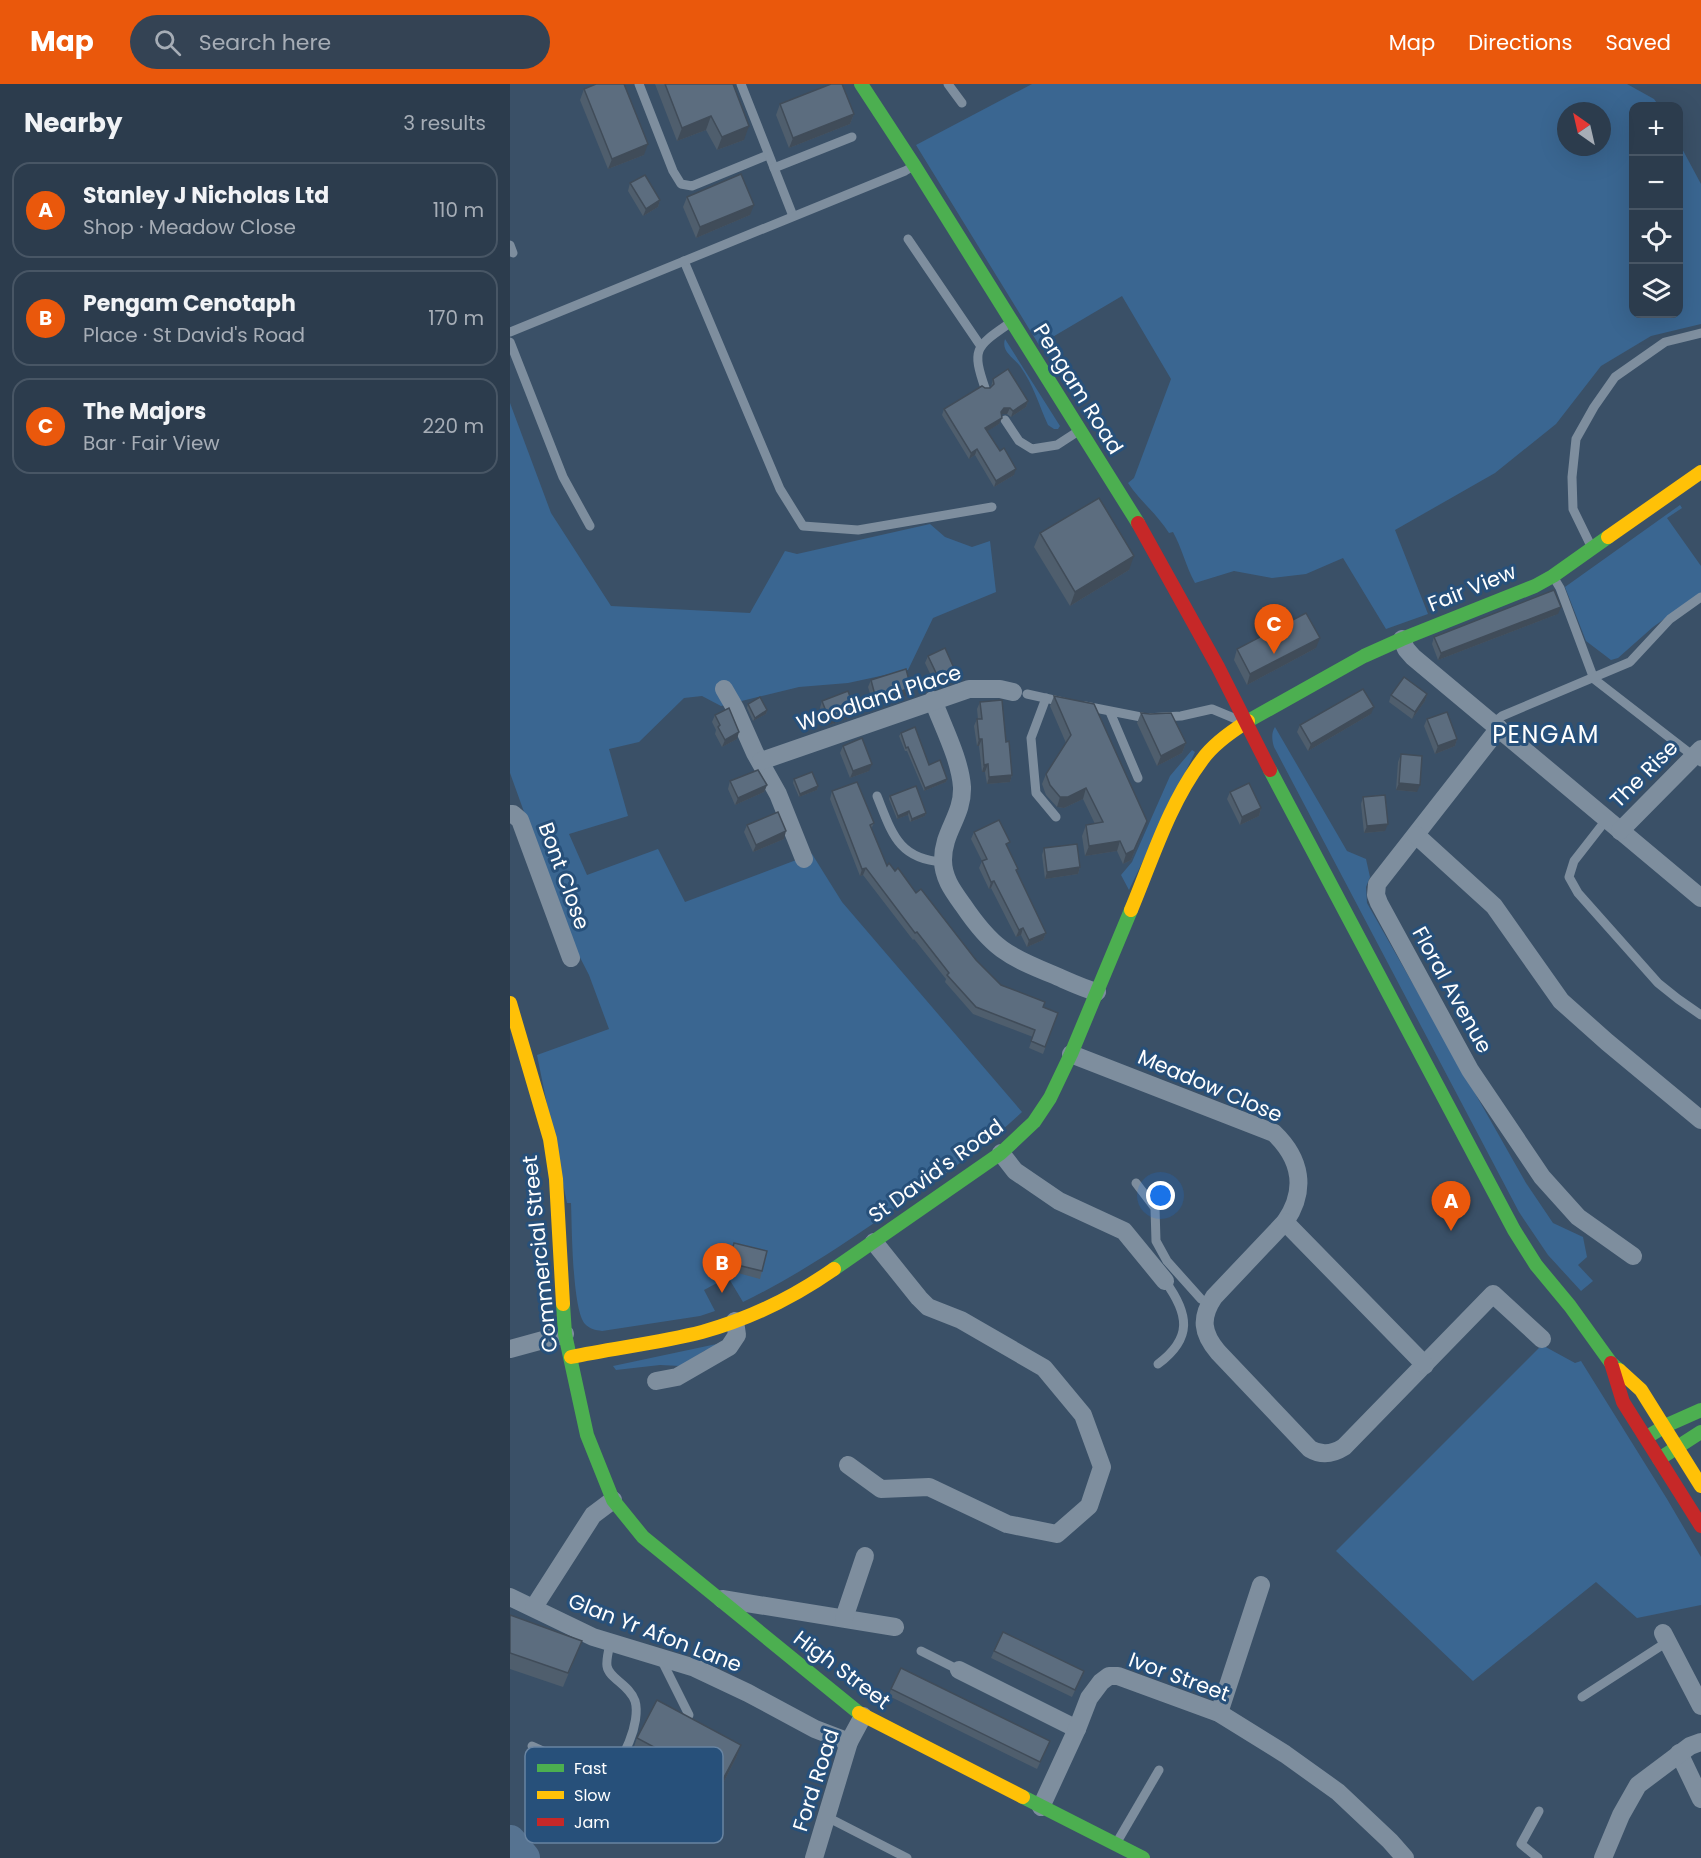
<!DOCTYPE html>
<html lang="en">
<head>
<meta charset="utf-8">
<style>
  :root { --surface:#2c3c4d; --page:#344354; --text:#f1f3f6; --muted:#a6adb6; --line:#485665; --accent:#ea580c }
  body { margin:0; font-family:Poppins,sans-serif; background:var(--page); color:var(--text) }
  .controls { position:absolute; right:18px; top:18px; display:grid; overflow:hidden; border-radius:12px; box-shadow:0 6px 24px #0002 }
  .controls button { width:54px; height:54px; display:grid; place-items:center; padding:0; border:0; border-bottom:2px solid var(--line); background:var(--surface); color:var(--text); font:30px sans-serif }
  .compass { position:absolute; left:1047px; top:18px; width:54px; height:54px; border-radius:50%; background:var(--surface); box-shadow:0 6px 24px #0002; rotate:326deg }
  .you { position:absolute; left:651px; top:1112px; width:21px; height:21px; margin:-15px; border:4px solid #fff; border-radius:50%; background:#1a73e8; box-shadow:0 0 0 9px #1a73e833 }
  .badge { display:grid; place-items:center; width:39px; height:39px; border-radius:50%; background:var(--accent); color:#fff; font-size:20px; font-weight:700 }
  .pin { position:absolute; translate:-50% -50px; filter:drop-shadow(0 2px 3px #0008) }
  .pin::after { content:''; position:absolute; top:32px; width:21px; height:18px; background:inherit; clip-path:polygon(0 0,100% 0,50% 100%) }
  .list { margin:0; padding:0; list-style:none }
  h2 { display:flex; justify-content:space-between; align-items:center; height:78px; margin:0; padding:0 24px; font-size:26px }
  h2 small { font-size:20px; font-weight:400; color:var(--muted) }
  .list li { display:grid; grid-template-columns:39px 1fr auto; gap:18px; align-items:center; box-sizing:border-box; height:96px; margin:0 12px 12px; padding:0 12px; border:2px solid var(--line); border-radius:18px }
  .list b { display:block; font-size:22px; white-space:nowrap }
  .list p { margin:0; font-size:20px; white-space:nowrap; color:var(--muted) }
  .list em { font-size:20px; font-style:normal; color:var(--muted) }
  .icon { flex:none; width:33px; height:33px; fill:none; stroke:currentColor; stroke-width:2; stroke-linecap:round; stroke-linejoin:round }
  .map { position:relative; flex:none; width:1191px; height:1774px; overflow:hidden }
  header { display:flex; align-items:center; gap:36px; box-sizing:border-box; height:84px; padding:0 30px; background:var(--accent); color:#fff }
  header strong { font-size:28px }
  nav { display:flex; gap:33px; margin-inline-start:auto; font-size:21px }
  .search { width:420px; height:54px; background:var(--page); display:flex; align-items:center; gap:15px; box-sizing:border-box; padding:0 21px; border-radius:33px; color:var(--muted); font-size:22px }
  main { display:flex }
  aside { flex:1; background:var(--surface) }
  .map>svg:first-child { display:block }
</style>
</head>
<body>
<header>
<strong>Map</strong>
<div class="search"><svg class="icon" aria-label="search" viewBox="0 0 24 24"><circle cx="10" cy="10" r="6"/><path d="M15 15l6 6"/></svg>Search here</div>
<nav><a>Map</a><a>Directions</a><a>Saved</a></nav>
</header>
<main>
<aside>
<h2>Nearby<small>3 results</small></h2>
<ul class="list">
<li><span class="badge">A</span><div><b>Stanley J Nicholas Ltd</b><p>Shop · Meadow Close</p></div><em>110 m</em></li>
<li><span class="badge">B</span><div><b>Pengam Cenotaph</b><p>Place · St David's Road</p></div><em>170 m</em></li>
<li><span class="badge">C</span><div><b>The Majors</b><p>Bar · Fair View</p></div><em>220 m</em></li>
</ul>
</aside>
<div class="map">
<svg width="1191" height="1774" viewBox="0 0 1191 1774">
  <rect width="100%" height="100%" fill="#3a5067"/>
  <g fill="#3a6691" fill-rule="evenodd">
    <path d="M522 0H1117L1144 15 1149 22H1124V230H1168L1169 59 1191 100V240L1141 252 1091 282 1046 340 985 389 885 446 918 530 876 545 833 474 796 490 762 494 724 487 685 499C676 483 672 464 663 448L659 449C647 430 630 417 618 399L624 394 661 295 612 212 529 261 406 61ZM1056 27H1092V63H1056Z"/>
    <path d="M495 255 550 342 548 345H544L538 341C529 321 523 300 510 282 503 273 491 267 495 255Z"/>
    <path d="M0 319 41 429 101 522 240 529 275 467 287 470 420 440 435 453 462 463 480 457 486 508 423 534 398 586 338 599 289 603 211 622 192 612 174 614 129 658 99 665 118 732 59 750 77 791 148 765 175 818 302 770 332 818 512 1028C477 1062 436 1089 396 1117 344 1153 291 1190 233 1218L218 1193 194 1206 205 1227 190 1232 92 1247C85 1246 80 1245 75 1240 62 1225 62 1142 61 1119H57L27 971 99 945 79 891 58 850 0 689Z"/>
    <polygon points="1170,421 1172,424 1157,434 1191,482 1191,509 1143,543 1108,574 1101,576 1076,557 1055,503"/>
    <path d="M765 643 837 767 856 775 860 793 856 803 857 819 1016 1099 1043 1139 1073 1153 1077 1173 1068 1181 1083 1197 1071 1207 1038 1171 1009 1128 764 663C762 656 761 649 765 643Z"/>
    <polygon points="682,666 685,668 619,806 611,791 622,778 660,692"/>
    <polygon points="216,1258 194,1267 171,1282 150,1281 106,1286 103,1282"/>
    <polygon points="1032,1261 1065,1279 1071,1277 1157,1415 1191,1473 1191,1521 1127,1534 1086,1498 963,1597 826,1467"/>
  </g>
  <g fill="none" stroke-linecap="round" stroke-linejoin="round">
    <polyline stroke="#567391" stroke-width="32" points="0,1757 14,1774"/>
    <g stroke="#7e8e9e" stroke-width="9">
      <polyline points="129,0 163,87 171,100 182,102 258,71"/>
      <polyline points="231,0 283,132"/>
      <polyline points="438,0 452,19"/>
      <polyline points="264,84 342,53"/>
      <polyline points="398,155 470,261"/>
      <polyline points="0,161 3,169"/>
      <polyline points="174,177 270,405 293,442 348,446 482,423"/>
      <polyline points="0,248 395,87 400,84"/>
      <polyline points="0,258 53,393 80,442"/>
      <path d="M475 304C462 266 465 263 497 241"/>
      <polyline points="495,336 509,357 522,365 547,361 567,348"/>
      <polyline points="1081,462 1063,425 1062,393 1066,355 1084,323 1105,293 1155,258 1191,249"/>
      <polyline points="1044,494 1050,504 1084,595 1191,678"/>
      <polyline points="517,610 553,618"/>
      <polyline points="536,614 521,654 526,709 546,733"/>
      <polyline points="575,622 636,634 671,632 702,625 726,635"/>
      <polyline points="600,628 628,694"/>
      <polyline points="983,639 992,632 1120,578 1160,535 1191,513"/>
      <path d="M367 712C382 749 388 775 433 778"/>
      <polyline points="1096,736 1064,777 1059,793 1068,809 1148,899 1168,915 1191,931"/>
      <polyline points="626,1099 645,1124 646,1157 657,1177 691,1215 699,1220"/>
      <path d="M648 1280C683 1254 679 1230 655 1197"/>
      <polyline points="411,1567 449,1586"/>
      <polyline points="151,1575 179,1631"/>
      <polyline points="1072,1613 1157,1558"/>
      <path d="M22 1662 84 1690C87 1689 90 1690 93 1689 114 1682 131 1637 125 1617 119 1600 99 1595 97 1582 96 1575 99 1566 100 1559"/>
      <polyline points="317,1733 397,1774"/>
      <polyline points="607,1758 649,1686"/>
      <polyline points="1028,1774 1011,1760 1029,1727"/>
    </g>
    <g stroke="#7e8e9e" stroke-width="18">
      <polyline points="892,555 896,565 903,573 1191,814"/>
      <polyline points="214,605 225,624 245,669 268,710 294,775"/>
      <path d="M423 616C433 643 450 675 452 703 453 732 433 747 433 776 433 794 443 807 453 821 482 864 497 872 544 891 558 897 572 904 587 908"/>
      <polyline points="989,644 867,800 866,811 869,819 960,986 1032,1093 1068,1133 1123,1172"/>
      <polyline points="251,677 459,605 490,605 503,608"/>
      <polyline points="0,730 3,730 10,736 61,874"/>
      <polyline points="1110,747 1191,665"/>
      <polyline points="906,751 984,822 1051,917 1097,958 1191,1036"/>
      <path d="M561 970 764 1049C791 1075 797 1106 775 1138L704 1213C690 1234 692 1249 708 1268L800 1365C812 1372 823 1370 834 1363L983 1210 1032 1255"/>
      <polyline points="491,1069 505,1087 549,1117 614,1147 655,1197"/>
      <polyline points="775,1138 915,1281"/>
      <polyline points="0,1265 55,1250"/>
      <polyline points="146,1297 167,1293 219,1263 227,1251 225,1237"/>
      <polyline points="338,1381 371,1405 419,1403 497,1440 547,1450 579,1422 592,1383 573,1331 534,1284 451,1236 418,1223 409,1214 364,1158"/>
      <polyline points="0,1513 83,1553 185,1584 238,1609 305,1645 339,1658"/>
      <polyline points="212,1515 385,1543"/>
      <polyline points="24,1523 83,1431 103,1416"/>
      <polyline points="334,1534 355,1472"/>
      <polyline points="1153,1549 1191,1622"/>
      <polyline points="449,1586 567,1645"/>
      <polyline points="709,1629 751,1501"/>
      <polyline points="1169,1669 1191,1715"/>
      <polyline points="531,1723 567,1645 579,1614 591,1598 599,1592 608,1592 709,1629 775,1670 828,1708 880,1757 895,1774"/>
      <polyline points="304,1774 339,1658 353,1632"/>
      <polyline points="1093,1774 1111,1731 1128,1701 1180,1662 1191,1658"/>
    </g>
    <g stroke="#4caf50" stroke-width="14">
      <polyline points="351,0 404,81 628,439"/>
      <polyline points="738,637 854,572 892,555 1025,502 1043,492 1098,453"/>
      <polyline points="760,686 1004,1146 1026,1181 1060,1222 1101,1279 1109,1286"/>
      <polyline points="324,1185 491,1069 524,1038 540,1014 561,970 621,826"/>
      <polyline points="53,1220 55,1250 77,1351 103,1416 133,1453 349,1629"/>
      <polyline points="1137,1353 1155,1342 1191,1326"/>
      <polyline points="1149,1375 1191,1348"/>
      <polyline points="513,1713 633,1774"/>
    </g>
    <g stroke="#ffc107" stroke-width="14">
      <polyline points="1098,453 1191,388"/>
      <path d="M621 826C642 776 659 720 692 676 703 660 722 647 738 637"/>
      <polyline points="0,919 40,1055 46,1095 53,1220"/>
      <path d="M61 1273C104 1264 149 1259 192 1248 239 1235 284 1213 324 1185"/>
      <polyline points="1109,1286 1131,1306 1191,1402"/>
      <polyline points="349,1629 513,1713"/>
    </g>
    <g stroke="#c62828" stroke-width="14">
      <polyline points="628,439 708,583 760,686"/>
      <polyline points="1101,1279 1113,1318 1191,1442"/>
    </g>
  </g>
  <g fill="#4f5e6d">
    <polygon points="145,0 223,0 234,56 207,66 196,46 167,57"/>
    <polygon points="74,5 134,71 98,85 70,16"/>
    <polygon points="270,20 344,30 340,40 279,64 266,31"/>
    <polygon points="120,99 150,116 148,123 133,132 118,107"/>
    <polygon points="177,113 240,131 186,154 173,123"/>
    <polygon points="483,295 518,317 516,323 501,333 497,330 492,330 489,340 477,347 504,391 484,403 465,371 459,375 432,331 434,325 475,304 480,304 481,303"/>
    <polygon points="530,449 619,486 560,522 524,463"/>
    <polygon points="1048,530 928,576 922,560 924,553"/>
    <polygon points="806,564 737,601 724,576 727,565"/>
    <polygon points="418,572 447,591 444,598 431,603 430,600 426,602 415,579"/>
    <polygon points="361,596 399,611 364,622 358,603"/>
    <polygon points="917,610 915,617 902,635 879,618 881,611"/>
    <polygon points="544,612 637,737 621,776 613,780 607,767 575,772 572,752 576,741 585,740 573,715 554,724 547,723 536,711 532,700 536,690 556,659 540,622"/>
    <polygon points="312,617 342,633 316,642 310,624"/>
    <polygon points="470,618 496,658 502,691 500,698 477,700 475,688 472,688 469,662 467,662 464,642 467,635 468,635 467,625"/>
    <polygon points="238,620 257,626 256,630 243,637 237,624"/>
    <polygon points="631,629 676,659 672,669 647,682 627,639"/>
    <polygon points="861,630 798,667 787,648 790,641"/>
    <polygon points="205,631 227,655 212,663 205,650 206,646 202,638"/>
    <polygon points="917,635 947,655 945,662 925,670 914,642"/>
    <polygon points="391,649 419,681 437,695 436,698 414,707 397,667 395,667 389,652"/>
    <polygon points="333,662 359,687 340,694 330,669"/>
    <polygon points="891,670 907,708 886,706 888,678"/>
    <polygon points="284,695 308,702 307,706 289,713 283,699"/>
    <polygon points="220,697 257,701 254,708 225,721 218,705"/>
    <polygon points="322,707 364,739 361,745 377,782 385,787 406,809 466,876 491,901 533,923 548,929 533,970 519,964 523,953 463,930 435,898 436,895 404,855 403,856 353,791 350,792 320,715"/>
    <polygon points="720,708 751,724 749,732 730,741 717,715"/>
    <polygon points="380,712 416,729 415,732 400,738 398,731 387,735 379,715"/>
    <polygon points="853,713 875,747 854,749 851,720"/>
    <polygon points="237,741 274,755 243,768 234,748"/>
    <polygon points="464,748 498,764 507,788 536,849 533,856 517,863 511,851 506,853 481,804 479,805 469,784 472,777 461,755"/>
    <polygon points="534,764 570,783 568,790 535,795 532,771"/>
    <polygon points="224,1159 252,1187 250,1195 217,1186"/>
    <polygon points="0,1531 72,1557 53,1603 0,1585"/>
    <polygon points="484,1567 574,1587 562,1613 481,1574"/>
    <polygon points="381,1605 537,1664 527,1685 379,1612"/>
    <polygon points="127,1654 231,1661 226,1674 206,1713 122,1668"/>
  </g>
  <g fill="#404c59">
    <polygon points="344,30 340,40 279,64 283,54"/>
    <polygon points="201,32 196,46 167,57 172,44"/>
    <polygon points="239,42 234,56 207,66 212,53"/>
    <polygon points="138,60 134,71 98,85 102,75"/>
    <polygon points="150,116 148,123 133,132 136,125"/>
    <polygon points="244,121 240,131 186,154 190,143"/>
    <polygon points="518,317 516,323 501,333 503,327"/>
    <polygon points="494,324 500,324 497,330 492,330 489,334 491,328"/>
    <polygon points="492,334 489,340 473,350 475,344"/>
    <polygon points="467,365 465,371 459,375 461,369"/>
    <polygon points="506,385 504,391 484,403 486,397"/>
    <polygon points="624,472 619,486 560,522 565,508"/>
    <polygon points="1051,523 1048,530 928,576 931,569"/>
    <polygon points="810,554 806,564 737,601 740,590"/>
    <polygon points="447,591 444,598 431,603 434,596"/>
    <polygon points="433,593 430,600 426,602 429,595"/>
    <polygon points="401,604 399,611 364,622 366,615"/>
    <polygon points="917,610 915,617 902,635 905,628"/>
    <polygon points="864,623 861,630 798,667 801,660"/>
    <polygon points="257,626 256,630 243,637 245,634"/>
    <polygon points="345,626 342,633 316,642 319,635"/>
    <polygon points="229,648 227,655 212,663 215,656"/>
    <polygon points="469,655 472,655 469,662 467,662"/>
    <polygon points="947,655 945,662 925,670 928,662"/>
    <polygon points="676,659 672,669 647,682 651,672"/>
    <polygon points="362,680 359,687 340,694 343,687"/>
    <polygon points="478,680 475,688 472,688 474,681"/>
    <polygon points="502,691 500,698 477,700 479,693"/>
    <polygon points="437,695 436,698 414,707 415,704"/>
    <polygon points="889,699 910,701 907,708 886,706"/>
    <polygon points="257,701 254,708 225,721 228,714"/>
    <polygon points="308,702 307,706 289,713 290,710"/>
    <polygon points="576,704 573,715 554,724 547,723 550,713"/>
    <polygon points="751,724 749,732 730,741 732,733"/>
    <polygon points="399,727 398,731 387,735 388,732"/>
    <polygon points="416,729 415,732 400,738 402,735"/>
    <polygon points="637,737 621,776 613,780 616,770"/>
    <polygon points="878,740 875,747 854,749 857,742"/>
    <polygon points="276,747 274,755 243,768 246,761"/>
    <polygon points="610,757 607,767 575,772 579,762"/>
    <polygon points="570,783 568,790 535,795 537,788"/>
    <polygon points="356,784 353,791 350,792 352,785"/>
    <polygon points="484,797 481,804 479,805 481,798"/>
    <polygon points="513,844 511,851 506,853 509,846"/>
    <polygon points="536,849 533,856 517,863 519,856"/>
    <polygon points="231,1661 226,1674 206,1713 211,1699"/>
  </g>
  <g fill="#5c6d7f" stroke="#404c59" stroke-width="1.5">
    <polygon points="86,0 114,0 138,60 102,75 74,5"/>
    <polygon points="155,0 223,0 239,42 212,53 201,32 172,44"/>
    <polygon points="321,0 332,0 344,30 283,54 270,20"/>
    <polygon points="231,90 244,121 190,143 177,113"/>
    <polygon points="135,91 150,116 136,125 120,99"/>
    <polygon points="498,285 518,317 503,327 500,324 494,324 491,328 492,334 475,344 490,367 494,364 506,385 486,397 467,365 461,369 434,325 472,302 475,304 480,304 484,300 483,295"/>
    <polygon points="589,414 624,472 565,508 530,449"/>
    <polygon points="1044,506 1051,523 931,569 924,553"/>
    <polygon points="796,529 810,554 740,590 727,565"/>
    <polygon points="435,564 447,591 434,596 433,593 429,595 418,572"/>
    <polygon points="396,585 401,604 366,615 361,596"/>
    <polygon points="894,593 917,610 905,628 881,611"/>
    <polygon points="853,605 864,623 801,660 790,641"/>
    <polygon points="338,607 345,626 319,635 312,617"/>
    <polygon points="544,612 584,620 637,737 624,766 616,770 610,757 579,762 576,741 593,738 576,704 558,713 550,713 540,701 536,690 561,651"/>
    <polygon points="250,613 257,626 245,634 238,620"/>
    <polygon points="492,616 496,658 499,657 502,691 479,693 478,680 474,681 472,655 469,655 467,635 472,635 470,618"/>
    <polygon points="219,624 229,648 215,656 208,643 210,641 205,631"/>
    <polygon points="937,628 947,655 928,662 917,635"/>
    <polygon points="631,629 640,630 661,629 676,659 651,672"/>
    <polygon points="405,643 419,681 430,676 437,695 415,704 398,663 396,664 391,649"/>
    <polygon points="352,654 362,680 343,687 333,662"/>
    <polygon points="891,670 912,672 910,701 889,699"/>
    <polygon points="248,686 257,701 228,714 220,697"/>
    <polygon points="302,688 308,702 290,710 284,695"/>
    <polygon points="347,698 364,739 360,741 377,782 379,779 385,787 388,784 406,809 411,805 466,876 491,901 535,918 533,923 548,929 535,963 521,957 525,946 466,923 437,891 439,889 407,848 405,849 356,784 352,785 322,707"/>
    <polygon points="739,699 751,724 732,733 720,708"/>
    <polygon points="406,702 416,729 402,735 399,727 388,732 380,712"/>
    <polygon points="875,711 878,740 857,742 853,713"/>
    <polygon points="268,728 276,747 246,761 237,741"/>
    <polygon points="489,736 500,758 496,760 508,785 506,786 536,849 519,856 513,844 509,846 484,797 481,798 472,777 477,775 464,748"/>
    <polygon points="567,760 570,783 537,788 534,764"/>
    <polygon points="224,1159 257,1167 252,1187 219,1179"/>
    <polygon points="0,1531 72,1557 58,1589 0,1569"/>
    <polygon points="493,1548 574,1587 565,1606 484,1567"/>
    <polygon points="391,1584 540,1657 530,1678 381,1605"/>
    <polygon points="147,1616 231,1661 211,1699 127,1654"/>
  </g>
  <g text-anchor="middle" stroke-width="6" stroke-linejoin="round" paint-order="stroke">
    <g font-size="21" fill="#fff" stroke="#27507a">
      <text transform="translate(568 305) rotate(58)" y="7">Pengam Road</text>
      <text transform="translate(962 504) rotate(-22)" y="7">Fair View</text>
      <text transform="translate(369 614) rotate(-18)" y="7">Woodland Place</text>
      <text transform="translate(1134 690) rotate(-45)" y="7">The Rise</text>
      <text transform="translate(54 792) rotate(70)" y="7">Bont Close</text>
      <text transform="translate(942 906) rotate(61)" y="7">Floral Avenue</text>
      <text transform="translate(700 1002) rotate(23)" y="7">Meadow Close</text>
      <text transform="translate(426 1087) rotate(-36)" y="7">St David's Road</text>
      <text transform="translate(30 1170) rotate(-96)" y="7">Commercial Street</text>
      <text transform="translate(145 1549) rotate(21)" y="7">Glan Yr Afon Lane</text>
      <text transform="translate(332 1586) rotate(37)" y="7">High Street</text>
      <text transform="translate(669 1593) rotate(20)" y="7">Ivor Street</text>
      <text transform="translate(306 1696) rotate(-72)" y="7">Ford Road</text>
    </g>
    <g font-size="24" letter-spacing="1.5" fill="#fff" stroke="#27507a">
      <text x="1036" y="659">PENGAM</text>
    </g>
  </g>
  <rect x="15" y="1663" width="198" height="96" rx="9" fill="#27507a" stroke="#6884a2" stroke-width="1.5"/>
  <rect x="27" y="1680" width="27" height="8" fill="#4caf50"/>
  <rect x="27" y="1707" width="27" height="8" fill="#ffc107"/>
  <rect x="27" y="1734" width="27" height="8" fill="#c62828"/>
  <g font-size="16" fill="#fff">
    <text x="64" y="1690">Fast</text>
    <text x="64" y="1717">Slow</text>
    <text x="64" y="1744">Jam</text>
  </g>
</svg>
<div class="controls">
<button>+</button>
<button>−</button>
<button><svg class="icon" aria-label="locate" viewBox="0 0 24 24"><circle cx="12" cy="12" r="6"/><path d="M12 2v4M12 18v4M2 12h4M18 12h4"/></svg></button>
<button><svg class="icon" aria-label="layers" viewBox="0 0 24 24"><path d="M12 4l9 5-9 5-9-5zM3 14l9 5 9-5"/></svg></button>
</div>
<svg class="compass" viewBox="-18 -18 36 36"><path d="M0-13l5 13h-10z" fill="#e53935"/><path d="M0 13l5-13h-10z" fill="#a6adb6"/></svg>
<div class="you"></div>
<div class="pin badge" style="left:941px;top:1147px">A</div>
<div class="pin badge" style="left:212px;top:1209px">B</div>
<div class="pin badge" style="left:764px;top:570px">C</div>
</div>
</main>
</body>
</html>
